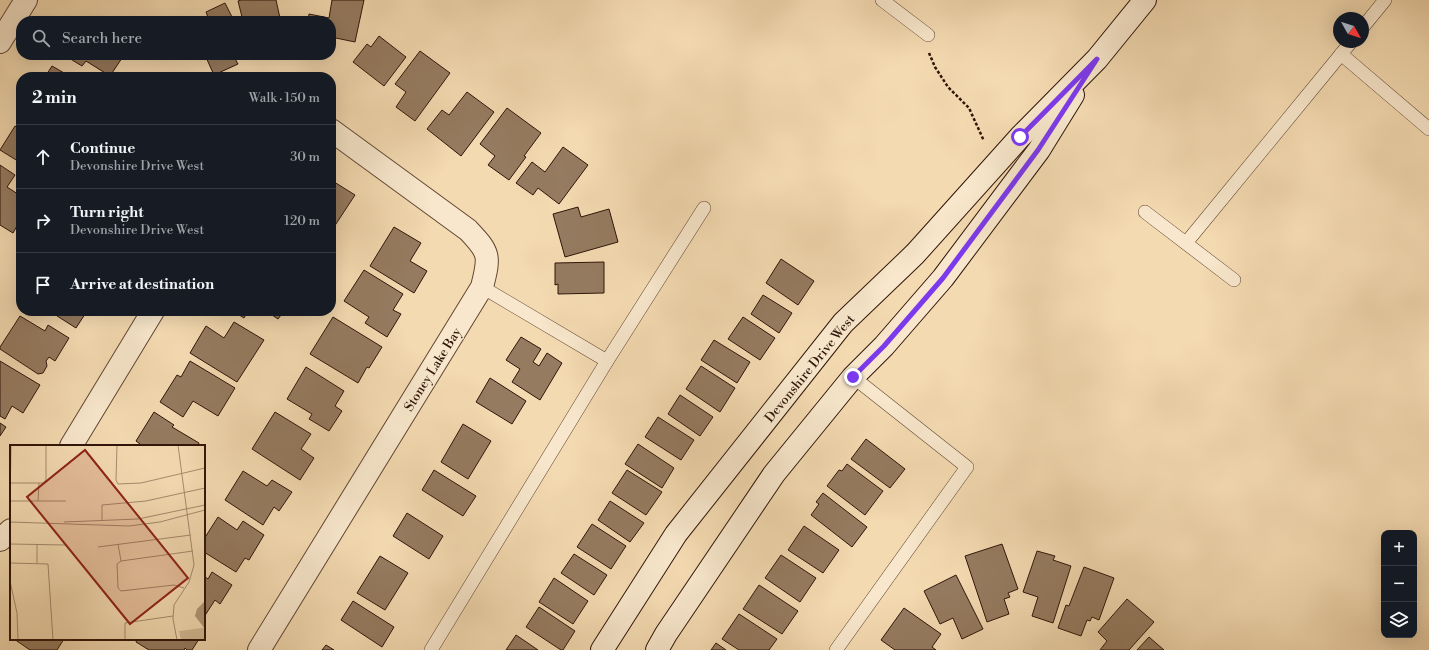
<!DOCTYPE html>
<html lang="en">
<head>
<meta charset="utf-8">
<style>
  :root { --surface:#171b24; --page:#242831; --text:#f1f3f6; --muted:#9ea1a6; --line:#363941 }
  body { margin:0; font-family:"Libre Bodoni",serif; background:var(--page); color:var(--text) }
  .controls { position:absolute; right:12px; bottom:12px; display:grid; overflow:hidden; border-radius:8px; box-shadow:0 4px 16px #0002 }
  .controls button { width:36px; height:36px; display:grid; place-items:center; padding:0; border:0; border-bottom:1px solid var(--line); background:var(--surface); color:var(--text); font:20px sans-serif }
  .compass { position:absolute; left:1333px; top:12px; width:36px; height:36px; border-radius:50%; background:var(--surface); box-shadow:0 4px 16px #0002; rotate:129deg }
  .stop { position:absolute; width:12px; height:12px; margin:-9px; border:3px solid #7c3aed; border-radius:50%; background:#fff }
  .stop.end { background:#7c3aed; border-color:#fff; box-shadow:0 1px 4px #0008 }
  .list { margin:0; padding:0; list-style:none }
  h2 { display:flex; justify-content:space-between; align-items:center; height:52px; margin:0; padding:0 16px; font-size:17px }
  h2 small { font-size:13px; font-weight:400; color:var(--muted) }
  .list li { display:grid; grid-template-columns:26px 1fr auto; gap:12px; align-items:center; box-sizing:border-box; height:64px; padding:0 16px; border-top:1px solid var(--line) }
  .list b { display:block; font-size:15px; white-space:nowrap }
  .list p { margin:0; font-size:13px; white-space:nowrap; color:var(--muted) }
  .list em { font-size:13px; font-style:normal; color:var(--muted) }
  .icon { flex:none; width:22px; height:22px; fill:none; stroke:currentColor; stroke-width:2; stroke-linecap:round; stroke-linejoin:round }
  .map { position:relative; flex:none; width:1429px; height:650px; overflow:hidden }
  .search { position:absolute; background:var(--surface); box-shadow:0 4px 16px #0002; left:16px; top:16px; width:320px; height:44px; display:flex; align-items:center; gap:10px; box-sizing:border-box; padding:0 14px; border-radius:16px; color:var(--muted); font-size:15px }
  .panel { position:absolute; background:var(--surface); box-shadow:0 4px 16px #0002; left:16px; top:72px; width:320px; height:244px; border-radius:16px }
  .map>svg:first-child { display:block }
</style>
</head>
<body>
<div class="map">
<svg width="1429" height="650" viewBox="0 0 1429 650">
  <rect width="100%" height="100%" fill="#f4dab1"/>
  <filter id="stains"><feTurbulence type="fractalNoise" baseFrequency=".005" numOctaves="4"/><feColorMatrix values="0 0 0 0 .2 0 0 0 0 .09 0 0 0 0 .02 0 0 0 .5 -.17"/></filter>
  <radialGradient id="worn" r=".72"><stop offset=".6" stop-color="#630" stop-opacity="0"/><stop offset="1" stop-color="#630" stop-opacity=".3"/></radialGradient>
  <g fill="#957b60" stroke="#2f1509">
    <polygon points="241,0 276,0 280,18 287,17 288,21 243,21 238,1"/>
    <polygon points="332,0 364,0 355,42 331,37 331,21 308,21 309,14 329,18"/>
    <polygon points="225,3 234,21 207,21 209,20 206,12"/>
    <polygon points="379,36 406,57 384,86 353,62 367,44 371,47"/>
    <polygon points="420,51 450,73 415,121 396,107 406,92 395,84"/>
    <polygon points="64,55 124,55 110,76 86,61 82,66"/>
    <polygon points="205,55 233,55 238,64 214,75"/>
    <polygon points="52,66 71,77 45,77"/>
    <polygon points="467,92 494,112 461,156 427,129 442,110 449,115"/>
    <polygon points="507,108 541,133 524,156 526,157 509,180 488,165 495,156 480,144"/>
    <polygon points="15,126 21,130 21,163 0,150"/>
    <polygon points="563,147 588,165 559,204 538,188 533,195 516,183 532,162 545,172"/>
    <polygon points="0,165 15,175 7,187 21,196 21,219 13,233 0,225"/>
    <polygon points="331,180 355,195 332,230 331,229"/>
    <polygon points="578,207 581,217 609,209 618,242 565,257 553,214"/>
    <polygon points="394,227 421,243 410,261 427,271 414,293 370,266"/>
    <polygon points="781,259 814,281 798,305 766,283"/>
    <polygon points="604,262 604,293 558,294 558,284 555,285 555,263"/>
    <polygon points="364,270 403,294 393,310 401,314 387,337 365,323 369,317 344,301"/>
    <polygon points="763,295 792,313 779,333 751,314"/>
    <polygon points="53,311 87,311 76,328 54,314 55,313"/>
    <polygon points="233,311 248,311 244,318"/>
    <polygon points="266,311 284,311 278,319"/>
    <polygon points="20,316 45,331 48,325 69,338 55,361 49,357 46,361 47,366 43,373 38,374 0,349 0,347"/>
    <polygon points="333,317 382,347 369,368 367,367 358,383 310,354"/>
    <polygon points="743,317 775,338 760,360 728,339"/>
    <polygon points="234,322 264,340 237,382 190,353 206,326 224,338"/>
    <polygon points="521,337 541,349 533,362 539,366 547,353 562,363 540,400 512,382 520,369 506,360"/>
    <polygon points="714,340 750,362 737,383 701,360"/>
    <polygon points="0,361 40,385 23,413 12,406 5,419 0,416"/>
    <polygon points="190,361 235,388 218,416 193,401 183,417 160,402 177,375 181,377"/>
    <polygon points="701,366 735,388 720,412 686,389"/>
    <polygon points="306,367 344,391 335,406 342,411 329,431 309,419 312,414 287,399"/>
    <polygon points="490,378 526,401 512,424 476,402"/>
    <polygon points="680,395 713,417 700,436 668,414"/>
    <polygon points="154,412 174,425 172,427 199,443 198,446 138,446 140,444 136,441"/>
    <polygon points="275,412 311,434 301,449 314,458 300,480 252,449"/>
    <polygon points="658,417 694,440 681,460 645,437"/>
    <polygon points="0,423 6,427 0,436"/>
    <polygon points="463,424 491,441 468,479 441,462"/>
    <polygon points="866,439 905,469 890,488 851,459"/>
    <polygon points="638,444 674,468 662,488 625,464"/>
    <polygon points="847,464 883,491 865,515 827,486 839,470 842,471"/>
    <polygon points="434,470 476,496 463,516 422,490"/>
    <polygon points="627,470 662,492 646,515 612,493"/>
    <polygon points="243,471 267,486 272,480 292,492 279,511 274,507 263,525 225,500"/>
    <polygon points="823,493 867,527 852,547 811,515 819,504 816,502"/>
    <polygon points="610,501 644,523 630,542 598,520"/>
    <polygon points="407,513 443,536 429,559 393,536"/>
    <polygon points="218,517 237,530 243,521 264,535 249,560 245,558 236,572 204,552 204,539"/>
    <polygon points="592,524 626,546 611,569 577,547"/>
    <polygon points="804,526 839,550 823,573 788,550"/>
    <polygon points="1002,544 1018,589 1008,593 1010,597 1004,599 1009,614 987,622 965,556"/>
    <polygon points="1037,551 1055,556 1053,560 1071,566 1053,623 1032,616 1038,597 1023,592"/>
    <polygon points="574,554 607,575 594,595 561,573"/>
    <polygon points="781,555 816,578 800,602 765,578"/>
    <polygon points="380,556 408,573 385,610 357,593"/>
    <polygon points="1084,567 1114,578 1099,620 1092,617 1090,621 1087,620 1081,636 1058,628 1066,605 1069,606"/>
    <polygon points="212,572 232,585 220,604 215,600 204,617 204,576 208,579"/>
    <polygon points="956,575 983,629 962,639 953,618 940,624 924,591"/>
    <polygon points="554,578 588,601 573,624 539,602"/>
    <polygon points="759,585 798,611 782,634 743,609"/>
    <polygon points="1127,599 1154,622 1129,650 1100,650 1107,641 1098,632"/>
    <polygon points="353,601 394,627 382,647 341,620"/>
    <polygon points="539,607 575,631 563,650 561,650 526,627"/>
    <polygon points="904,608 941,634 932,647 936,650 895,650 881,640"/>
    <polygon points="739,614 777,639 769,650 739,650 722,639"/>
    <polygon points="516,635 538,650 506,650"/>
    <polygon points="1149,637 1164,650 1137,650"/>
    <polygon points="14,639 64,639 57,650 30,650"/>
    <polygon points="137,639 199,639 192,650 187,650 185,648 184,650 149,650 136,642"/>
    <polygon points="716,643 726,650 711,650"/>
    <polygon points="326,645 334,650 322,650"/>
  </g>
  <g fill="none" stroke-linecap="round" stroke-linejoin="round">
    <g stroke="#604633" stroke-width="14">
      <g id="lane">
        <polyline points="882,0 928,35"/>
        <polyline points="1363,27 1385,0"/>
        <polyline points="1341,54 1429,129"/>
        <polyline points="1145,212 1234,280"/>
        <polyline points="1186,243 1351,42"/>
        <polyline points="482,287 607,361"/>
        <polyline points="431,650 607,361 704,208"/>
        <polyline points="836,650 967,467 853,377"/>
      </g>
    </g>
    <g stroke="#604633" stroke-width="24">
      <g id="street">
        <polyline points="0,42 26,0"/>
        <polyline points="71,446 153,311"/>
        <polyline points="0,540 11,530"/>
        <path d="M259 650 482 287C490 256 490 253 468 230L331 130"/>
      </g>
    </g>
    <g stroke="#2f1509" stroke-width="24">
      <g id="secondary">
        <polyline points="602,650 676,534 843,323 915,254 1020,137 1097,59 1145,0"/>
        <polyline points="657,650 666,634 774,474 853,377 884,346 943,278 1039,150 1073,95"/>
      </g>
    </g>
    <polyline stroke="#2f1509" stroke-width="2.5" stroke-dasharray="3 2" stroke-linecap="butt" points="929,53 935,67 948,87 969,108 984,141"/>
    <use href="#lane" stroke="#f8e7cc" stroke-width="13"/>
    <use href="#street" stroke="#f8e7cc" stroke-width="22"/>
    <use href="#secondary" stroke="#f8e7cc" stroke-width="22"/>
  </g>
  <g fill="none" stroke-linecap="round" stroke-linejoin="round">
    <polyline stroke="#7c3aed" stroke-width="5" points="853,377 884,346 943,278 1038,150 1097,59 1020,137"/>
  </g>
  <g text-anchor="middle" stroke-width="3" stroke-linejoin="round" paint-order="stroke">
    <g font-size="13" fill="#2f1509" stroke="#f8e7cc">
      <text transform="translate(809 368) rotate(-51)" y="5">Devonshire Drive West</text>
      <text transform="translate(432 369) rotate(-58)" y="5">Stoney Lake Bay</text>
    </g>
  </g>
  <g transform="translate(10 445)">
    <rect width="195" height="195" fill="#f4dab1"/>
    <path d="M192 183 195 184V195H171L169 186Z" fill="#d3b994"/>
    <path d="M195 156V184L185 171 187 164Z" fill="#b19778"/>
    <path fill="none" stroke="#a58b6e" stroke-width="1" d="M107 0 106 35 108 39 131 38 195 23M0 38H33L36 35V0M0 56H56M28 56 29 38M0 62 1 0M92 76V60L136 56 195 43M0 77 119 81 150 77 195 65M54 77 128 74 195 60M0 99 56 100M27 99V118M108 99 111 116M88 102 181 90M0 118 38 119 43 195M0 136 7 168 8 195M174 143 164 140 111 146 108 143 107 119 111 116 183 106M115 195V178L163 171M167 195 163 174 164 160 179 137 184 120 168 0"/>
    <path fill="#8f2418" fill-opacity="0.15" stroke="#8f2418" stroke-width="2" d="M75 5 178 133 120 179 17 52Z"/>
    <rect width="195" height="195" fill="none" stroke="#2f1509" stroke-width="2"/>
  </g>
  <rect width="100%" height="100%" filter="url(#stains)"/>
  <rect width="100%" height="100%" fill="url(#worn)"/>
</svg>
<div class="controls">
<button>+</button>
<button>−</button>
<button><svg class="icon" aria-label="layers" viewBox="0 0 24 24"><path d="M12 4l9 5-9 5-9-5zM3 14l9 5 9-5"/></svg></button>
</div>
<svg class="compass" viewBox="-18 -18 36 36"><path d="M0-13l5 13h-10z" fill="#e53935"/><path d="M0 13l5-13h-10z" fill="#9ea1a6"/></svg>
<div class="stop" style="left:1020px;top:137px"></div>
<div class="stop end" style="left:853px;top:377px"></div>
<div class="search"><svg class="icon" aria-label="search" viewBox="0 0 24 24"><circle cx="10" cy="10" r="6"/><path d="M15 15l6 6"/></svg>Search here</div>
<section class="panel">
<h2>2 min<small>Walk · 150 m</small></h2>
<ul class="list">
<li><svg class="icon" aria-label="ahead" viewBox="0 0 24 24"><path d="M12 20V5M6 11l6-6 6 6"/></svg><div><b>Continue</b><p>Devonshire Drive West</p></div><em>30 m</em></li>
<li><svg class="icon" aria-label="right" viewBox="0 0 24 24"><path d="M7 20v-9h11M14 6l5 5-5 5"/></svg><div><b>Turn right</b><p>Devonshire Drive West</p></div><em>120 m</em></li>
<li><svg class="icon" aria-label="arrive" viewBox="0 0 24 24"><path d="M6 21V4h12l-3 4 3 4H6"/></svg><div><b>Arrive at destination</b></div></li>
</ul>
</section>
</div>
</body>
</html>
